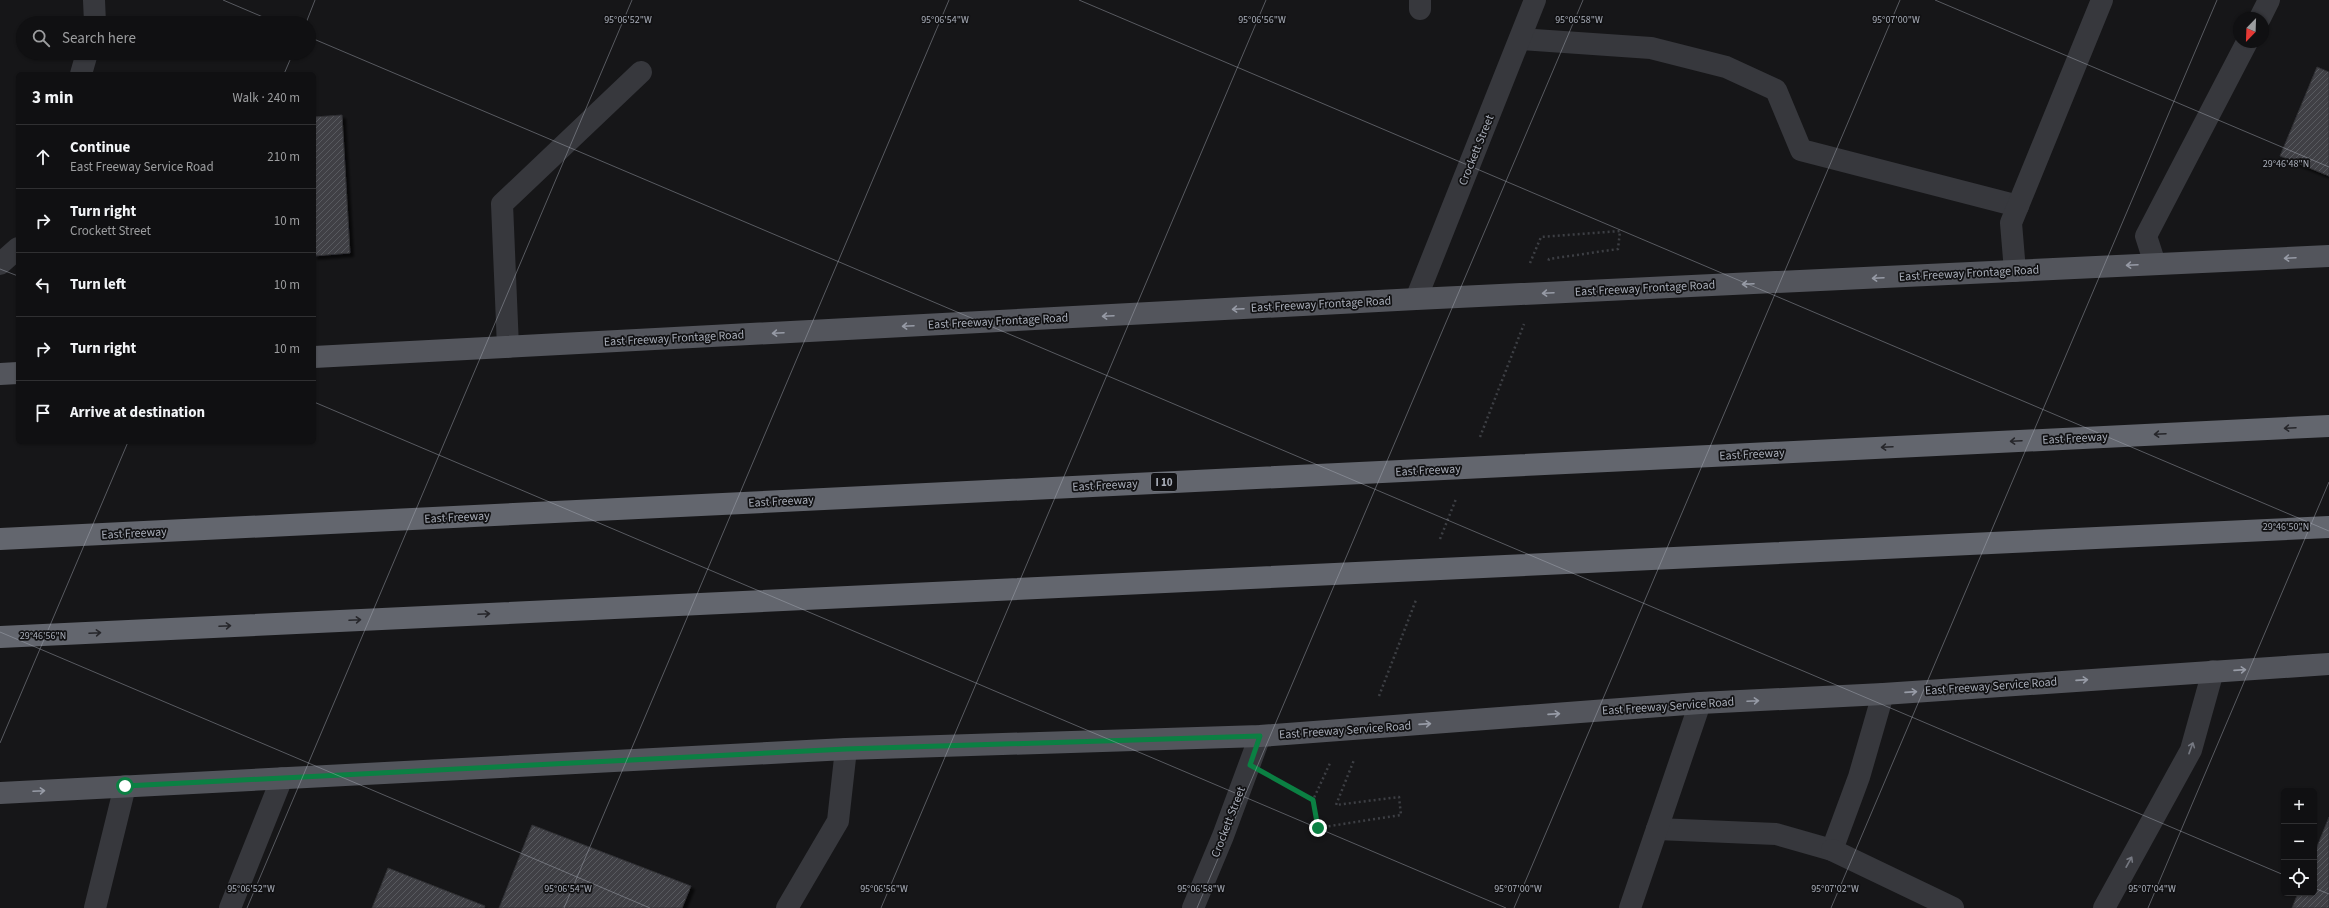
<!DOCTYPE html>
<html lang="en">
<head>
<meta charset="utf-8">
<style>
  :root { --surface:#101012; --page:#19191b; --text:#f1f3f6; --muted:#9c9d9f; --line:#303032 }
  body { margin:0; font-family:"Source Sans 3",sans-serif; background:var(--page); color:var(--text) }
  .controls { position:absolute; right:12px; bottom:12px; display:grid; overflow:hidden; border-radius:6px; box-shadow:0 1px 3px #0004 }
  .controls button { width:36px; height:36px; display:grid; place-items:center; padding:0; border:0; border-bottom:1px solid var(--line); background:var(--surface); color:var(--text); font:20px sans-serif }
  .compass { position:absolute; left:2233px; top:12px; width:36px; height:36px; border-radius:50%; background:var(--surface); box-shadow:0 1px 3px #0004; rotate:203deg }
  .stop { position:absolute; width:12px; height:12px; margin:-9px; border:3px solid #0b8043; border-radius:50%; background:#fff }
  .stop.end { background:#0b8043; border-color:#fff; box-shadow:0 1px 4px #0008 }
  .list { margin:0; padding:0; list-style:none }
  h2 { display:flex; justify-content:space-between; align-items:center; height:52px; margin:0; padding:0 16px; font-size:17px }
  h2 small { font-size:13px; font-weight:400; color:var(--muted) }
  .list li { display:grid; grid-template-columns:26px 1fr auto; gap:12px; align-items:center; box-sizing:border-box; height:64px; padding:0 16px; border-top:1px solid var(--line) }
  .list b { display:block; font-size:15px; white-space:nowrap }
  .list p { margin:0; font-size:13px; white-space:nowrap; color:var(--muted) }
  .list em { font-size:13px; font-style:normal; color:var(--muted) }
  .icon { flex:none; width:22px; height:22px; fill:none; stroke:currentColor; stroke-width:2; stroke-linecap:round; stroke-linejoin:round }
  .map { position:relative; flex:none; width:2329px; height:908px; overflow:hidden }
  .search { position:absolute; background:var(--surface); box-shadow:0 1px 3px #0004; left:16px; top:16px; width:300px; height:44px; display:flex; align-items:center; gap:10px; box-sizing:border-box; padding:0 14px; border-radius:22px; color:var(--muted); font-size:15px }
  .panel { position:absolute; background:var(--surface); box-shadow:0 1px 3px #0004; left:16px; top:72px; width:300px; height:372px; border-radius:6px }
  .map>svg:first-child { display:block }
</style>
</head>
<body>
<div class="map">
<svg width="2329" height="908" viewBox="0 0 2329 908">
  <defs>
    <pattern id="building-hatch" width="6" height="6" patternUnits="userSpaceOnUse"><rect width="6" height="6" fill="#404145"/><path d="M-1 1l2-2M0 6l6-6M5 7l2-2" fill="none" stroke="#595a5e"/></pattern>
    <filter id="shadow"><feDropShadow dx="3.5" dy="3.5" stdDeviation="1" flood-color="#0009"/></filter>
  </defs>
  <rect width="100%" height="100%" fill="#161618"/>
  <g fill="url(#building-hatch)" stroke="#303034" filter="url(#shadow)">
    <polygon points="2317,67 2329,72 2329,176 2280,156"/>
    <polygon points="342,115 350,253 314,256 314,117"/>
    <polygon points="2329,817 2329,908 2292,908 2298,893 2314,893 2314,854"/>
    <polygon points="532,825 691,886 682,908 499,908"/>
    <polygon points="388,868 485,906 484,908 372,908"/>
  </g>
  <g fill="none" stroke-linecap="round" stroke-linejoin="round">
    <g stroke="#3d3f44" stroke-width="2.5" stroke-dasharray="2 3" stroke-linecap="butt">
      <polyline points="1530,263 1541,237 1620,231 1618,249 1549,259 1548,262"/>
      <polyline points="1480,437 1524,324"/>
      <polyline points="1440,539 1456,499"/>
      <polyline points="1379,696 1416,600"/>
      <polyline points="1276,780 1313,800 1331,761"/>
      <polyline points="1313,800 1317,828 1401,815 1399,797 1336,805 1354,760"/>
    </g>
    <g stroke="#37383d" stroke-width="22">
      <polyline points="94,0 95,23"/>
      <polyline points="1420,0 1420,9"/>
      <polyline points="2260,18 2269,0"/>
      <polyline points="1520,39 1651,48 1726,67 1776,90 1801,150 2018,206"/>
      <polyline points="81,74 87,53"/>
      <polyline points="0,264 18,248"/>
      <polyline points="2155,264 2146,236 2247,42"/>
      <polyline points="2015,271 2011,223 2102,0"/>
      <polyline points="1416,299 1535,0"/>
      <polyline points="508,347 502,204 641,72"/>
      <polyline points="1657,829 1776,834 1832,850 1859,777 1883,694"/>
      <polyline points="1832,850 1953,908"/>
      <polyline points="95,908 125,786"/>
      <polyline points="230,908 282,778"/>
      <polyline points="787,908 838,821 846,749"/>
      <polyline points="1193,908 1223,836 1260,736"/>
      <polyline points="1630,908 1700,703"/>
      <polyline points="2104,908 2191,750 2213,671"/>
    </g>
    <g stroke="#53555c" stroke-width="22">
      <polyline points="314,357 1416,299 2329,256"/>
      <polyline points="0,374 18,373"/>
      <polyline points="0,793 846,749 1260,736 1700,703 1883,694 2329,664"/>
    </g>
    <g stroke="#63666e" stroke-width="22">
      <polyline points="0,539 2329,426"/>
      <polyline points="0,637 2329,527"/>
    </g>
  </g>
  <defs><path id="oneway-shaft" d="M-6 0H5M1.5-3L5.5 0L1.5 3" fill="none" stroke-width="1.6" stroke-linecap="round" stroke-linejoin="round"/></defs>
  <g stroke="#979ba6">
    <use href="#oneway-shaft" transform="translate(2290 258) rotate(177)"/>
    <use href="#oneway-shaft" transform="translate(2132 265) rotate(177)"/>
    <use href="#oneway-shaft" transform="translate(1878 278) rotate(177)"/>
    <use href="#oneway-shaft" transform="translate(1748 284) rotate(177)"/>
    <use href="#oneway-shaft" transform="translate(1548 293) rotate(177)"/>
    <use href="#oneway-shaft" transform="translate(1238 309) rotate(177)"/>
    <use href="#oneway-shaft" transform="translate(1108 316) rotate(177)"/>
    <use href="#oneway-shaft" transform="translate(908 326) rotate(177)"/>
    <use href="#oneway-shaft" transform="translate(778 333) rotate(177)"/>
    <use href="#oneway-shaft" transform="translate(2240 670) rotate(-4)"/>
    <use href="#oneway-shaft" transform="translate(2082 680) rotate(-4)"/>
    <use href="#oneway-shaft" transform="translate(1911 692) rotate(-4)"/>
    <use href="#oneway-shaft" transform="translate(1753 701) rotate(-3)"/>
    <use href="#oneway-shaft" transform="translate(1554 714) rotate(-4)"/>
    <use href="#oneway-shaft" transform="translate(1425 724) rotate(-4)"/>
    <use href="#oneway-shaft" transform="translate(39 791) rotate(-3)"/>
  </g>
  <g stroke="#26262a">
    <use href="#oneway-shaft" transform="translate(2290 428) rotate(177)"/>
    <use href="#oneway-shaft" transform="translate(2160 434) rotate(177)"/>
    <use href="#oneway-shaft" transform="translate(2016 441) rotate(177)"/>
    <use href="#oneway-shaft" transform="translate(1887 447) rotate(177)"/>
    <use href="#oneway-shaft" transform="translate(484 614) rotate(-3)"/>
    <use href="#oneway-shaft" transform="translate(355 620) rotate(-3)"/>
    <use href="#oneway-shaft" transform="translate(225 626) rotate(-3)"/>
    <use href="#oneway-shaft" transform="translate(95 633) rotate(-3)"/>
  </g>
  <g stroke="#757881">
    <use href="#oneway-shaft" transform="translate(2191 748) rotate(-70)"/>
    <use href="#oneway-shaft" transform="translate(2129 862) rotate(-61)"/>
  </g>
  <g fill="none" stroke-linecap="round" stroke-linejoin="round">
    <polyline stroke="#0b8043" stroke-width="5" points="125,786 846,749 1260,736 1250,765 1313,800 1318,828"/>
  </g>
  <path fill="none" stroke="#a8adb8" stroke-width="1" stroke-opacity="0.45" d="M223 0 277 23M1079 0 2329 531M1935 0 2329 167M306 23 315 0M309 37 2284 875M284 74 293 53M0 269 18 276M314 402 1506 908M0 632 650 908M0 743 128 442M2314 888 2329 894M247 908 632 0M564 908 949 0M881 908 1266 0M1197 908 1583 0M1514 908 1900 0M1831 908 2217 0M2148 908 2329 482"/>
  <g text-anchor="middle" stroke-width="3.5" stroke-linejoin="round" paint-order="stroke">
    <rect fill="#111113" stroke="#7b7e86" stroke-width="1" x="1151" y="473" width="26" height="18" rx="3"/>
    <g font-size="11" font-weight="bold" fill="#a8adb8">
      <text x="1164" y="486">I 10</text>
    </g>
    <g font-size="12" fill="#a8adb8" stroke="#111113">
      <text transform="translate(1476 150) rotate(-68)" y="4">Crockett Street</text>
      <text transform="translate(1969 273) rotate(-3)" y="4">East Freeway Frontage Road</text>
      <text transform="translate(1645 288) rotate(-3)" y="4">East Freeway Frontage Road</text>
      <text transform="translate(1321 304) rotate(-3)" y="4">East Freeway Frontage Road</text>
      <text transform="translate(998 321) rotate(-3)" y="4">East Freeway Frontage Road</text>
      <text transform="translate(674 338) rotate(-3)" y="4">East Freeway Frontage Road</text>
      <text transform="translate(2075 438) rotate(-3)" y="4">East Freeway</text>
      <text transform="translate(1752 454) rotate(-3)" y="4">East Freeway</text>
      <text transform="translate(1428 470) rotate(-3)" y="4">East Freeway</text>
      <text transform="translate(1105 485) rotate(-3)" y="4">East Freeway</text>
      <text transform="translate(781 501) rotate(-3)" y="4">East Freeway</text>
      <text transform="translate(457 517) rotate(-3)" y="4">East Freeway</text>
      <text transform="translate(134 533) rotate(-3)" y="4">East Freeway</text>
      <text transform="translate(1991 686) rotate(-4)" y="4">East Freeway Service Road</text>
      <text transform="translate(1668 706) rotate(-4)" y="4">East Freeway Service Road</text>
      <text transform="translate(1345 730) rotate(-4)" y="4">East Freeway Service Road</text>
      <text transform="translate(1228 822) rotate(-69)" y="4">Crockett Street</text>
    </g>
  </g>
  <g font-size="10" text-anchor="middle" fill="#a8adb8" stroke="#111113" stroke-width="3.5" stroke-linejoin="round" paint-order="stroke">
    <text x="628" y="23">95°06'52"W</text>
    <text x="945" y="23">95°06'54"W</text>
    <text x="1262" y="23">95°06'56"W</text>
    <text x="1579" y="23">95°06'58"W</text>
    <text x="1896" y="23">95°07'00"W</text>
    <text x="2286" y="167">29°46'48"N</text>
    <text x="2286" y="530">29°46'50"N</text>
    <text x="43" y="639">29°46'56"N</text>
    <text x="251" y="892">95°06'52"W</text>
    <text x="568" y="892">95°06'54"W</text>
    <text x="884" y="892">95°06'56"W</text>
    <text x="1201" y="892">95°06'58"W</text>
    <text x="1518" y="892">95°07'00"W</text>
    <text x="1835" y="892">95°07'02"W</text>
    <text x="2152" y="892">95°07'04"W</text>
  </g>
</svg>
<div class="controls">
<button>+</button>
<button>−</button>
<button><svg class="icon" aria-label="locate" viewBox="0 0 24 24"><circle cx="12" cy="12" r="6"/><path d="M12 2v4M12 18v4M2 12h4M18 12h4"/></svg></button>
</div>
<svg class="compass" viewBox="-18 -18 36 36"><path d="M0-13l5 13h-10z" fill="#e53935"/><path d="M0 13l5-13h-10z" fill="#9c9d9f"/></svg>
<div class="stop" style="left:125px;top:786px"></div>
<div class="stop end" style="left:1318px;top:828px"></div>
<div class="search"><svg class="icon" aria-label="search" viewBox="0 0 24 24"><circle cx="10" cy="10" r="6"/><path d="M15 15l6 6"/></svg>Search here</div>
<section class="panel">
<h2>3 min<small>Walk · 240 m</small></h2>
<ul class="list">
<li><svg class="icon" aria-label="ahead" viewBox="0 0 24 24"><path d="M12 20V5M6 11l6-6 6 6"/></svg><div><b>Continue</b><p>East Freeway Service Road</p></div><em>210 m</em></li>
<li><svg class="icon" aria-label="right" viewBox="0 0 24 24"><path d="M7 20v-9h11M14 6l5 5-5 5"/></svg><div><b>Turn right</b><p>Crockett Street</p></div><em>10 m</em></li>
<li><svg class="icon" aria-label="left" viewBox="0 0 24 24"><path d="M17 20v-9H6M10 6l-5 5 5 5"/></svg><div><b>Turn left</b></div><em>10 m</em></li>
<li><svg class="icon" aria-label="right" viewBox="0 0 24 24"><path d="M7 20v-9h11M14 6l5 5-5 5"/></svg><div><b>Turn right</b></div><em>10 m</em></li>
<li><svg class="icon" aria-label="arrive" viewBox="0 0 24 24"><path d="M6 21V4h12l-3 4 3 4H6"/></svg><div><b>Arrive at destination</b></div></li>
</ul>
</section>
</div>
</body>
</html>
